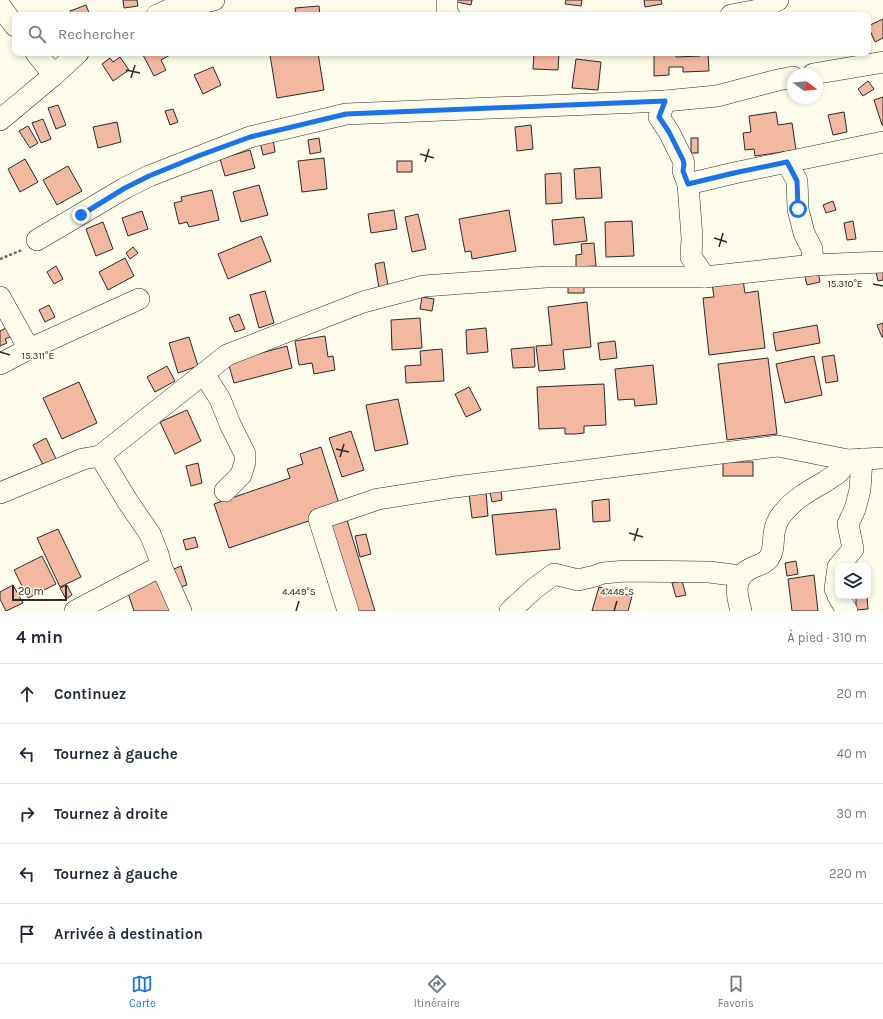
<!DOCTYPE html>
<html lang="fr">
<head>
<meta charset="utf-8">
<style>
  :root { --surface:#fff; --page:#f2f2f3; --text:#1f2937; --muted:#747a83; --line:#e0e1e3; --accent:#1a73e8 }
  body { margin:0; font-family:Karla,sans-serif; background:var(--page); color:var(--text) }
  .controls { position:absolute; right:12px; bottom:12px; display:grid; overflow:hidden; border-radius:8px; box-shadow:0 2px 6px #0003 }
  .controls button { width:36px; height:36px; display:grid; place-items:center; padding:0; border:0; border-bottom:1px solid var(--line); background:var(--surface); color:var(--text); font:20px sans-serif }
  .compass { position:absolute; left:787px; top:68px; width:36px; height:36px; border-radius:50%; background:var(--surface); box-shadow:0 2px 6px #0003; rotate:106deg }
  .scale { position:absolute; left:12px; bottom:10px; width:55px; box-sizing:border-box; padding-left:4px; border:2px solid #2b2b2b; border-top:0; font-size:11px; line-height:14px; white-space:nowrap; color:#2b2b2b; -webkit-text-stroke:3px #fdfbea; paint-order:stroke }
  .stop { position:absolute; width:12px; height:12px; margin:-9px; border:3px solid #1a73e8; border-radius:50%; background:#fff }
  .stop.end { background:#1a73e8; border-color:#fff; box-shadow:0 1px 4px #0008 }
  .list { margin:0; padding:0; list-style:none }
  h2 { display:flex; justify-content:space-between; align-items:center; height:52px; margin:0; padding:0 16px; font-size:17px }
  h2 small { font-size:13px; font-weight:400; color:var(--muted) }
  .list li { display:grid; grid-template-columns:26px 1fr auto; gap:12px; align-items:center; box-sizing:border-box; height:60px; padding:0 16px; border-top:1px solid var(--line) }
  .list b { display:block; font-size:15px; white-space:nowrap }
  .list em { font-size:13px; font-style:normal; color:var(--muted) }
  .icon { flex:none; width:22px; height:22px; fill:none; stroke:currentColor; stroke-width:2; stroke-linecap:round; stroke-linejoin:round }
  .map { position:relative; flex:none; width:883px; height:611px; overflow:hidden }
  .search { position:absolute; background:var(--surface); box-shadow:0 2px 6px #0003; left:12px; right:12px; top:12px; height:44px; display:flex; align-items:center; gap:10px; box-sizing:border-box; padding:0 14px; border-radius:8px; color:var(--muted); font-size:15px }
  .sheet { height:352px; background:var(--surface) }
  nav { display:flex; justify-content:space-around; align-items:center; box-sizing:border-box; height:56px; border-top:1px solid var(--line); background:var(--surface); font-size:11px; color:var(--muted) }
  nav a { display:grid; justify-items:center; gap:2px }
  nav .on { color:var(--accent) }
  .map>svg:first-child { display:block }
</style>
</head>
<body>
<div class="map">
<svg width="883" height="611" viewBox="0 0 883 611">
  <rect width="100%" height="100%" fill="#fdfbea"/>
  <g fill="#f2b8a0" stroke="#2b2b2b">
    <polygon points="123,0 137,0 138,6 124,8"/>
    <polygon points="452,0 472,0 471,5 452,1"/>
    <polygon points="566,0 582,0 581,6 565,4"/>
    <polygon points="644,0 661,0 662,4 645,7"/>
    <polygon points="86,5 90,15 72,15 70,11"/>
    <polygon points="319,6 320,15 296,15 295,8"/>
    <polygon points="883,19 883,38 875,42 868,26"/>
    <polygon points="146,53 169,53 170,55 161,60 166,70 154,76 143,55"/>
    <polygon points="279,53 318,53 324,90 277,98 270,55"/>
    <polygon points="534,53 559,53 558,70 533,69"/>
    <polygon points="654,53 676,53 676,57 700,56 700,53 708,53 709,71 683,72 683,67 669,67 669,75 654,76"/>
    <polygon points="120,57 129,70 113,81 102,64 110,58 113,62"/>
    <polygon points="576,59 601,62 598,90 572,88"/>
    <polygon points="213,67 221,85 203,94 194,75"/>
    <polygon points="868,81 874,89 863,96 858,89"/>
    <polygon points="883,97 883,125 882,125 874,100"/>
    <polygon points="58,105 66,125 56,129 48,108"/>
    <polygon points="173,109 178,122 170,125 165,111"/>
    <polygon points="776,112 778,125 792,123 796,150 755,156 754,149 745,150 743,133 751,132 749,116"/>
    <polygon points="844,112 847,132 833,135 828,115"/>
    <polygon points="43,119 51,139 41,143 32,123"/>
    <polygon points="117,122 121,142 98,148 93,127"/>
    <polygon points="531,125 533,149 517,151 515,127"/>
    <polygon points="28,126 38,143 30,148 19,131"/>
    <polygon points="319,138 321,152 310,154 308,140"/>
    <rect x="691" y="138" width="7" height="15"/>
    <polygon points="273,139 275,152 263,155 260,142"/>
    <polygon points="250,150 255,168 225,176 220,159"/>
    <polygon points="324,158 327,189 302,192 298,161"/>
    <polygon points="25,159 38,182 20,192 8,169"/>
    <rect x="397" y="161" width="15" height="11"/>
    <polygon points="68,166 82,191 57,205 43,180"/>
    <polygon points="600,167 602,198 576,199 574,169"/>
    <polygon points="561,173 562,203 546,204 545,174"/>
    <polygon points="259,185 268,215 241,222 233,192"/>
    <polygon points="212,190 219,220 189,227 187,222 179,224 174,203 182,201 181,197"/>
    <polygon points="833,201 836,210 826,213 823,205"/>
    <polygon points="394,210 397,229 371,233 368,214"/>
    <polygon points="509,210 516,251 472,259 471,251 465,252 459,219"/>
    <polygon points="142,211 148,229 128,236 122,218"/>
    <polygon points="418,214 426,249 412,252 405,217"/>
    <polygon points="584,217 587,241 554,245 552,220"/>
    <polygon points="632,221 634,256 606,257 605,222"/>
    <polygon points="853,221 856,239 847,240 844,223"/>
    <polygon points="103,222 113,249 96,256 86,229"/>
    <polygon points="261,236 271,261 228,279 218,254"/>
    <polygon points="594,243 596,266 576,267 576,255 582,254 581,244"/>
    <polygon points="133,247 138,253 130,259 126,253"/>
    <polygon points="125,258 134,276 108,290 99,272"/>
    <polygon points="384,262 388,286 379,288 375,264"/>
    <polygon points="56,266 63,279 54,284 47,272"/>
    <polygon points="817,266 820,282 807,285 803,269"/>
    <polygon points="876,272 883,272 883,280 878,281"/>
    <polygon points="743,280 745,293 758,291 765,348 709,355 703,298 714,297 712,284"/>
    <polygon points="568,281 584,282 584,293 568,293"/>
    <polygon points="265,291 274,323 259,328 250,295"/>
    <polygon points="422,297 434,299 432,311 420,309"/>
    <polygon points="587,302 591,347 563,350 565,369 539,371 536,346 552,345 548,307"/>
    <polygon points="49,305 55,317 45,322 39,310"/>
    <polygon points="239,314 245,329 235,332 229,318"/>
    <polygon points="420,318 422,348 392,350 391,320"/>
    <polygon points="883,323 883,337 882,337 877,325"/>
    <polygon points="817,325 820,343 776,351 773,333"/>
    <polygon points="8,327 12,336 5,339 7,343 0,346 0,331"/>
    <polygon points="486,328 488,352 467,354 466,330"/>
    <polygon points="325,336 328,357 333,356 335,370 314,374 312,363 299,365 295,341"/>
    <polygon points="189,337 198,366 178,373 169,343"/>
    <polygon points="615,341 617,358 600,360 598,343"/>
    <polygon points="287,346 292,368 234,383 228,362"/>
    <polygon points="534,347 535,367 513,368 511,349"/>
    <polygon points="442,349 444,381 406,383 405,366 421,365 420,351"/>
    <polygon points="834,355 838,381 826,383 822,357"/>
    <polygon points="814,356 822,395 785,403 776,364"/>
    <polygon points="768,358 777,434 727,440 718,364"/>
    <polygon points="653,365 657,404 635,406 634,399 618,400 615,369"/>
    <polygon points="167,366 175,381 155,392 147,377"/>
    <polygon points="79,382 97,423 62,439 43,398"/>
    <polygon points="604,384 606,425 584,426 584,433 575,434 565,434 565,428 539,429 537,387"/>
    <polygon points="469,387 481,410 466,417 455,394"/>
    <polygon points="398,399 408,444 375,451 366,405"/>
    <polygon points="187,410 201,441 175,454 160,422"/>
    <polygon points="351,431 364,470 342,477 329,438"/>
    <polygon points="46,438 56,459 43,465 33,445"/>
    <polygon points="321,447 341,510 229,548 214,504 290,478 287,469 303,464 300,454"/>
    <rect x="723" y="462" width="30" height="14"/>
    <polygon points="198,463 202,483 191,486 186,466"/>
    <polygon points="501,490 502,500 492,502 490,492"/>
    <polygon points="486,492 488,516 472,518 469,494"/>
    <polygon points="609,499 610,521 593,522 592,501"/>
    <polygon points="556,509 560,549 496,555 492,515"/>
    <polygon points="346,517 375,611 352,611 325,523"/>
    <polygon points="58,529 81,577 60,587 37,538"/>
    <polygon points="366,534 371,554 360,557 355,536"/>
    <polygon points="195,537 198,547 186,550 183,540"/>
    <polygon points="42,556 56,584 28,598 14,570"/>
    <polygon points="796,561 798,574 787,576 785,563"/>
    <polygon points="181,566 187,585 180,587 174,569"/>
    <polygon points="814,575 818,611 792,611 788,579"/>
    <polygon points="164,577 176,611 134,611 127,590"/>
    <polygon points="682,581 686,595 676,597 672,583"/>
    <polygon points="13,585 23,603 6,611 0,599 0,592"/>
    <polygon points="67,585 72,595 66,599 60,588"/>
    <polygon points="599,587 632,596 628,611 592,611"/>
    <polygon points="867,597 868,609 856,610 856,598"/>
  </g>
  <g fill="none" stroke-linecap="round" stroke-linejoin="round">
    <g stroke="#2b2b2b" stroke-width="22">
      <g id="minor">
        <polyline points="447,0 447,13 449,15"/>
        <polyline points="0,6 15,26"/>
        <polyline points="157,15 171,9 214,0"/>
        <polyline points="731,15 758,10 778,0"/>
        <polyline points="36,53 54,75"/>
        <polyline points="813,74 883,62"/>
        <polyline points="665,101 659,117 669,132 683,160 684,164 683,171 688,184 692,238 691,257 705,277"/>
        <polyline points="0,120 54,75 78,53"/>
        <polyline points="787,162 797,181 798,209 804,233 812,249 813,265"/>
        <polyline points="688,184 734,173 883,142"/>
        <polyline points="37,240 125,188 149,176 250,137 346,114 665,101 717,96 778,80 793,77"/>
        <polyline points="0,297 29,349"/>
        <polyline points="0,364 23,352 139,299"/>
        <polyline points="204,374 220,399 230,424 245,454 245,462 241,475 225,491"/>
        <polyline points="0,493 83,459 100,456 227,355 363,302 424,286 546,277 705,277 813,265 883,262"/>
        <polyline points="161,566 181,611"/>
        <polyline points="839,566 853,549 848,524 855,509 860,490 862,459"/>
        <polyline points="838,567 835,589 838,595"/>
        <polyline points="838,596 847,611"/>
        <polyline points="75,611 161,566 158,554 150,534 128,502 100,456"/>
        <polyline points="348,611 319,519 378,499 455,487 778,446 848,460 883,458"/>
        <polyline points="510,611 535,588 554,574 578,580 595,576 603,573 626,571 709,572 741,576"/>
        <path d="M741 611C736 593 732 576 754 567 759 565 766 563 769 558 774 551 773 542 774 534 775 526 778 518 784 512 795 498 811 490 826 481 830 478 835 476 839 472 842 469 845 464 848 460"/>
      </g>
    </g>
    <polyline stroke="#6a6964" stroke-width="2.5" stroke-dasharray="3 2" stroke-linecap="butt" points="0,259 22,250"/>
    <use href="#minor" stroke="#fdfbea" stroke-width="21"/>
  </g>
  <g fill="none" stroke-linecap="round" stroke-linejoin="round">
    <polyline stroke="#1a73e8" stroke-width="5" points="81,215 125,188 149,176 198,156 250,137 346,114 665,101 659,117 669,132 683,160 684,164 683,171 688,184 734,173 787,162 797,181 798,209"/>
  </g>
  <path fill="none" stroke="#2b2b2b" stroke-width="1.5" d="M126 70 140 73M131 78 135 65M420 154 434 158M425 162 429 149M714 238 727 242M719 247 723 233M873 284 883 286M0 352 10 355M336 449 349 452M340 457 344 444M629 533 643 537M634 541 638 528M296 611 299 601M614 611 617 601"/>
  <g font-size="10" text-anchor="middle" fill="#2b2b2b" stroke="#fdfbea" stroke-width="3" stroke-linejoin="round" paint-order="stroke">
    <text x="845" y="287">15.310°E</text>
    <text x="38" y="359">15.311°E</text>
    <text x="299" y="595">4.449°S</text>
    <text x="617" y="595">4.448°S</text>
  </g>
</svg>
<div class="controls">
<button><svg class="icon" aria-label="layers" viewBox="0 0 24 24"><path d="M12 4l9 5-9 5-9-5zM3 14l9 5 9-5"/></svg></button>
</div>
<svg class="compass" viewBox="-18 -18 36 36"><path d="M0-13l5 13h-10z" fill="#e53935"/><path d="M0 13l5-13h-10z" fill="#747a83"/></svg>
<div class="scale">20 m</div>
<div class="stop" style="left:798px;top:209px"></div>
<div class="stop end" style="left:81px;top:215px"></div>
<div class="search"><svg class="icon" aria-label="search" viewBox="0 0 24 24"><circle cx="10" cy="10" r="6"/><path d="M15 15l6 6"/></svg>Rechercher</div>
</div>
<section class="sheet">
<h2>4 min<small>À pied · 310 m</small></h2>
<ul class="list">
<li><svg class="icon" aria-label="ahead" viewBox="0 0 24 24"><path d="M12 20V5M6 11l6-6 6 6"/></svg><div><b>Continuez</b></div><em>20 m</em></li>
<li><svg class="icon" aria-label="left" viewBox="0 0 24 24"><path d="M17 20v-9H6M10 6l-5 5 5 5"/></svg><div><b>Tournez à gauche</b></div><em>40 m</em></li>
<li><svg class="icon" aria-label="right" viewBox="0 0 24 24"><path d="M7 20v-9h11M14 6l5 5-5 5"/></svg><div><b>Tournez à droite</b></div><em>30 m</em></li>
<li><svg class="icon" aria-label="left" viewBox="0 0 24 24"><path d="M17 20v-9H6M10 6l-5 5 5 5"/></svg><div><b>Tournez à gauche</b></div><em>220 m</em></li>
<li><svg class="icon" aria-label="arrive" viewBox="0 0 24 24"><path d="M6 21V4h12l-3 4 3 4H6"/></svg><div><b>Arrivée à destination</b></div></li>
</ul>
</section>
<nav>
<a class="on"><svg class="icon" aria-label="map" viewBox="0 0 24 24"><path d="M3 6l6-2 6 2 6-2v14l-6 2-6-2-6 2zM9 4v14M15 6v14"/></svg>Carte</a>
<a><svg class="icon" aria-label="directions" viewBox="0 0 24 24"><path d="M12 3l9 9-9 9-9-9zM9 14v-3h6M13 9l2 2-2 2"/></svg>Itinéraire</a>
<a><svg class="icon" aria-label="saved" viewBox="0 0 24 24"><path d="M7 4h10v16l-5-4-5 4z"/></svg>Favoris</a>
</nav>
</body>
</html>
